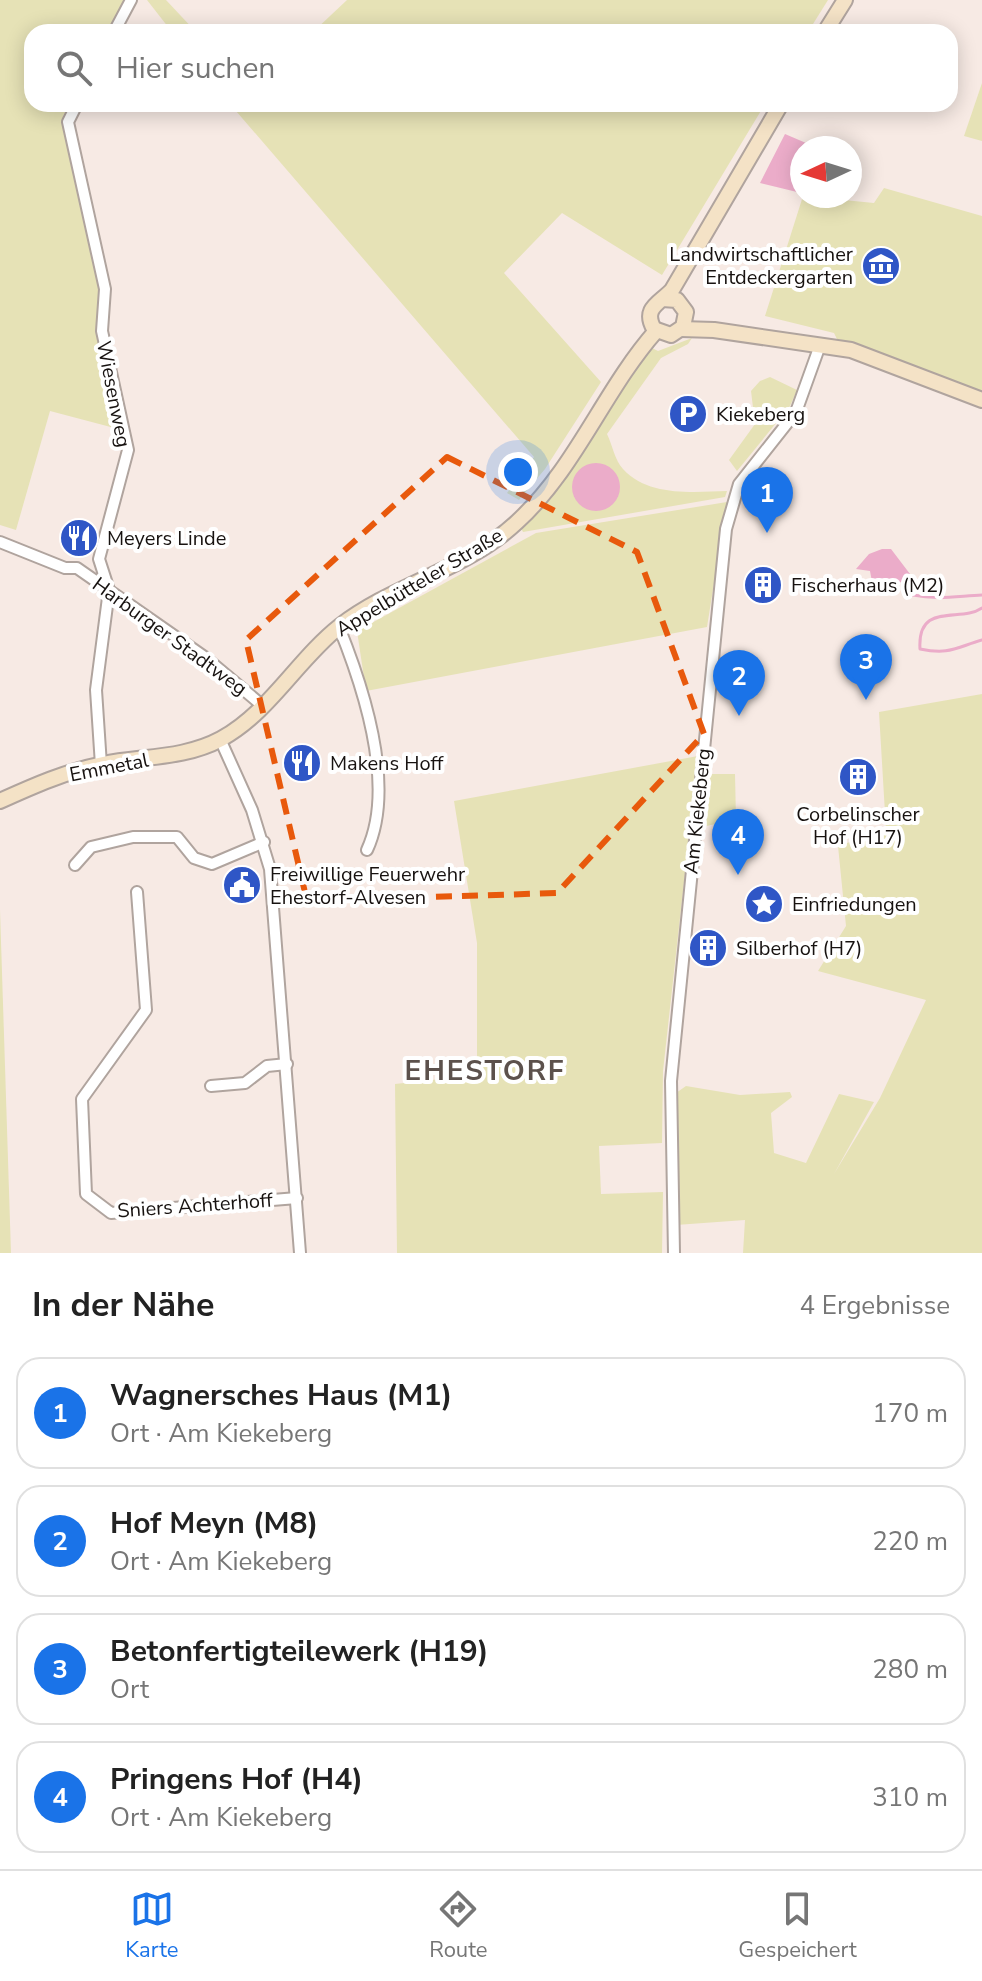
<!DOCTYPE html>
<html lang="de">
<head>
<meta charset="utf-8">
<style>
  :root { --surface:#fff; --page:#f6f6f6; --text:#222; --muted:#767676; --line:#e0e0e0; --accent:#1a73e8 }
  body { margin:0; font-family:"Nunito Sans",sans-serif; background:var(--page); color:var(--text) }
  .compass { position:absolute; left:790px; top:136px; width:72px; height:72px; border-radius:50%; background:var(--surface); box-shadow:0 4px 20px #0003; rotate:266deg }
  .you { position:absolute; left:518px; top:472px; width:28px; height:28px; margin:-20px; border:6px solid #fff; border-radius:50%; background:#1a73e8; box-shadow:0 0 0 12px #1a73e833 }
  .badge { display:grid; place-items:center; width:52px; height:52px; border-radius:50%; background:var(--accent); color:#fff; font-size:26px; font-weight:700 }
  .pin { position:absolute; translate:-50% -66px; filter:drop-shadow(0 2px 4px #0008) }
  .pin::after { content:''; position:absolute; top:42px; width:28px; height:24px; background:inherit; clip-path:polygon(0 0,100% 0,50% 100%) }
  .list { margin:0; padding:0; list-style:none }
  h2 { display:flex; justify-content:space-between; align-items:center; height:104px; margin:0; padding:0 32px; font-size:34px }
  h2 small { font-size:26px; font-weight:400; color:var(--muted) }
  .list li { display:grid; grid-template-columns:52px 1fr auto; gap:24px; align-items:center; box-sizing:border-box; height:112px; margin:0 16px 16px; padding:0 16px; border:2px solid var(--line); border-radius:24px }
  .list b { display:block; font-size:30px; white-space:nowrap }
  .list p { margin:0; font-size:26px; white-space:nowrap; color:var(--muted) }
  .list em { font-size:26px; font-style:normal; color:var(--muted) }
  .icon { flex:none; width:44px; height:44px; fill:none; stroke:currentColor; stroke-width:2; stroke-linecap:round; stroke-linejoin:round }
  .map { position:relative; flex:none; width:982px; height:1253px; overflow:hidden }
  .search { position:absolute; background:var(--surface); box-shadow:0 4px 20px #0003; left:24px; right:24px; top:24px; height:88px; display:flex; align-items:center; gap:20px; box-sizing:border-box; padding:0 28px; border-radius:24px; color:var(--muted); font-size:30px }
  .sheet { height:616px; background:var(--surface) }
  nav { display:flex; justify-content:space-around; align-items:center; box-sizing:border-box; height:112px; border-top:2px solid var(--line); background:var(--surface); font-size:22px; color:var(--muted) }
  nav a { display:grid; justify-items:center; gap:4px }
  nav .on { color:var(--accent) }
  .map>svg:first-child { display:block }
</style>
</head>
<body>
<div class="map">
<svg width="982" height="1253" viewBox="0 0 982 1253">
  <rect width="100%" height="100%" fill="#f7eae4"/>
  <g fill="#e6e2b6">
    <polygon points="0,0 125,0 108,32 32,32 32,104 70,104 63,116 103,284 99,327 122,430 50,411 16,530 0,525"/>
    <polygon points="147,0 166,0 196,32 172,32"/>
    <polygon points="347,0 828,0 808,32 313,32"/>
    <polygon points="982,83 982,141 964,136"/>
    <polygon points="230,104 765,104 662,275 562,213 504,273 601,382 545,469 519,500 507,493 534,457"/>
    <polygon points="884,188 982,216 982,393 855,347 851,342 837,339 834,333 765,316 803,196 874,203"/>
    <path d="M692 338 688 344 661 358 607 434C612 444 615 461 623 469 648 497 694 492 727 491L725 497 523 532 520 526 652 348 658 351Z"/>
    <polygon points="770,377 797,390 790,406 737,471 729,460 755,424 751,391 760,381"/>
    <polygon points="727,502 707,627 366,691 357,631 536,533"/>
    <polygon points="982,694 982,1253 743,1253 745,1220 676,1225 676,1093 686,1086 740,1095 790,1092 792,1097 771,1113 774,1153 806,1163 839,1094 874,1102 834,1174 880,1098 926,1000 818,971 846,926 838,846 886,830 879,712"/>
    <polygon points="698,756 663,1071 662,1143 599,1146 601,1194 663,1192 662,1253 397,1253 395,1084 477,1075 477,943 454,801"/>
    <polygon points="699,774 735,774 736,819 694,829"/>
    <polygon points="0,910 11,1253 0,1253"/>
  </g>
  <g fill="#ebacc9">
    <polygon points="785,134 806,143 802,148 797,192 760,183"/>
    <circle cx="596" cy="487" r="24"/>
    <path d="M882 549H891L910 574C900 586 888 589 873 587L870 571 856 569 869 554Z"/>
  </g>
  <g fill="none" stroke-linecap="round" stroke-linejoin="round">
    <g stroke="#ebacc9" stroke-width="3">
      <path d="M905 580 913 595C937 600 958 596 982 595"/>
      <path d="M982 608C961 623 917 601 920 649 949 655 955 648 982 640"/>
    </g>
    <g stroke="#b0a49e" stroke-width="14">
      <g id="street">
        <polyline points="114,32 131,0"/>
        <polyline points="77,104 68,122 105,289 102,331 128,450 99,559 109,590 96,690 101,765"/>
        <polyline points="0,542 65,568 77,568 206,658 263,706"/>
        <path d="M339 627C364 689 396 787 367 850"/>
        <polyline points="220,739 252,810 270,869 300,1253"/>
        <polyline points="75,865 91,847 133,837 177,837 194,858 212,864 264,842"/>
        <polyline points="137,892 146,1010 82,1099 86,1194 111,1213 297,1198"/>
        <polyline points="211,1086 245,1083 267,1066 287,1064"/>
        <polyline points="674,1253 671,1081 726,529 739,484 796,412 819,348"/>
      </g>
    </g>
    <g stroke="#b0a49e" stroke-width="18">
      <g id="secondary">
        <polyline points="825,32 845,0"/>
        <path d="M662 299 677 300 686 312 683 327 671 335 654 329C642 308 660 303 672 290L781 104"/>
        <polyline points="681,329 714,330 851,350 982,400"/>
        <path d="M0 801C33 786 67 771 103 764 142 756 184 759 221 739 270 712 297 660 340 626 394 584 466 570 517 522 576 468 604 390 656 331"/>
      </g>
    </g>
    <use href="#street" stroke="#fff" stroke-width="10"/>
    <use href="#secondary" stroke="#f4e2c6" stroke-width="14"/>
  </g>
  <path fill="none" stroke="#e8590c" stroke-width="6" stroke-dasharray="16 10" stroke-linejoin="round" d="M447 457 637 552 704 734 557 893 307 901 246 640Z"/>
  <defs>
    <g id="museum-disc" transform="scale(2)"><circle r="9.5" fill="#2f56c6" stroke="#fff"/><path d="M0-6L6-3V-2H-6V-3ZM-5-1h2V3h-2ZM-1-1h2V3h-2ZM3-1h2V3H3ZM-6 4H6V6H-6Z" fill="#fff"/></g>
    <g id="parking-disc" transform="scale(2)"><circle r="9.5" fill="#2f56c6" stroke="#fff"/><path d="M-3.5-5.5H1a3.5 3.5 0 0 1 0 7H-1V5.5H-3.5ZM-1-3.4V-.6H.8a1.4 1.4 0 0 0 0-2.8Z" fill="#fff"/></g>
    <g id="restaurant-disc" transform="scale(2)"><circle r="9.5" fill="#2f56c6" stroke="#fff"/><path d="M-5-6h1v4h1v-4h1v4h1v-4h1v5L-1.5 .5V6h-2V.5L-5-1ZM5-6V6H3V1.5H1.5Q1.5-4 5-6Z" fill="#fff"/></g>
    <g id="building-disc" transform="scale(2)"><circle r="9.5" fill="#2f56c6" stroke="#fff"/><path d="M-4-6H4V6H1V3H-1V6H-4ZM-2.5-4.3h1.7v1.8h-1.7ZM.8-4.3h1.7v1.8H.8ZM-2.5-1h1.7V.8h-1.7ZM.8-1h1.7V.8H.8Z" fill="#fff"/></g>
    <g id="civic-disc" transform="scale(2)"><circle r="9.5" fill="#2f56c6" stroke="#fff"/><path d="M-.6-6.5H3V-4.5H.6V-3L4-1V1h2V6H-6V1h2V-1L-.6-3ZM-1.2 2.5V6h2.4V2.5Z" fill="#fff"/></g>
    <g id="sight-disc" transform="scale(2)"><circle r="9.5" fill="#2f56c6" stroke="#fff"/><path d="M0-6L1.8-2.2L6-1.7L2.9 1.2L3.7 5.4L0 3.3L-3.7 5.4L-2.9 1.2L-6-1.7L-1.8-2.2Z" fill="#fff"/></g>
  </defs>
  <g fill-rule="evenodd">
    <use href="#museum-disc" x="881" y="266"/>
    <use href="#parking-disc" x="688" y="414"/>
    <use href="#restaurant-disc" x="79" y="538"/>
    <use href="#building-disc" x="763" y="585"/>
    <use href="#restaurant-disc" x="302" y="763"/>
    <use href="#building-disc" x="858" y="777"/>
    <use href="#civic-disc" x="242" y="885"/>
    <use href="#sight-disc" x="764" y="904"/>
    <use href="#building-disc" x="708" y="948"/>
  </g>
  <g text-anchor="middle" stroke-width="8" stroke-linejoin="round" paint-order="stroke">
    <g font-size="20" fill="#171210" stroke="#fff" text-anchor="start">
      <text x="853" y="261" text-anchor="end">Landwirtschaftlicher<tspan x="853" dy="23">Entdeckergarten</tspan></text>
      <text x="716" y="421">Kiekeberg</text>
      <text x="107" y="545">Meyers Linde</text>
      <text x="791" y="592">Fischerhaus (M2)</text>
      <text x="330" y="770">Makens Hoff</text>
      <text x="858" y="821" text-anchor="middle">Corbelinscher<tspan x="858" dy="23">Hof (H17)</tspan></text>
      <text x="270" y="881">Freiwillige Feuerwehr<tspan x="270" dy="23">Ehestorf-Alvesen</tspan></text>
      <text x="792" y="911">Einfriedungen</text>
      <text x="736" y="955">Silberhof (H7)</text>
    </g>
    <g font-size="20" fill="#171210" stroke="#fff">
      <text transform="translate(114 394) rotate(79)" y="7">Wiesenweg</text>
      <text transform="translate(419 582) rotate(-31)" y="7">Appelbütteler Straße</text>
      <text transform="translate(170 636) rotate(36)" y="7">Harburger Stadtweg</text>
      <text transform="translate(109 767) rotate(-11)" y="7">Emmetal</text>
      <text transform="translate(697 811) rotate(-84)" y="7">Am Kiekeberg</text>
      <text transform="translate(195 1205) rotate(-4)" y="7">Sniers Achterhoff</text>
    </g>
    <g font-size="28" font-weight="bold" letter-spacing="2" fill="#5c514c" stroke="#fff">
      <text x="485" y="1080">EHESTORF</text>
    </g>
  </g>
</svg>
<svg class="compass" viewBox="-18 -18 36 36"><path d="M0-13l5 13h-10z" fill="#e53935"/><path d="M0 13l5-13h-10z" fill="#767676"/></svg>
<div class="you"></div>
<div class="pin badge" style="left:767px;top:533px">1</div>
<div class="pin badge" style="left:739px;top:716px">2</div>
<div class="pin badge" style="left:866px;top:700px">3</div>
<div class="pin badge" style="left:738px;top:875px">4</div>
<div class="search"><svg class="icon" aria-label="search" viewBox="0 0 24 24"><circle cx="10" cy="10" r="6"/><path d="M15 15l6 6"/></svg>Hier suchen</div>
</div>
<section class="sheet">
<h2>In der Nähe<small>4 Ergebnisse</small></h2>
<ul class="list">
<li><span class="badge">1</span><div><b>Wagnersches Haus (M1)</b><p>Ort · Am Kiekeberg</p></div><em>170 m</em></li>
<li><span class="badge">2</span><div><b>Hof Meyn (M8)</b><p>Ort · Am Kiekeberg</p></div><em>220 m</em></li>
<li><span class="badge">3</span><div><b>Betonfertigteilewerk (H19)</b><p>Ort</p></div><em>280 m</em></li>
<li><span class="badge">4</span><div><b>Pringens Hof (H4)</b><p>Ort · Am Kiekeberg</p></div><em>310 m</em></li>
</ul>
</section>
<nav>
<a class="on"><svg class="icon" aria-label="map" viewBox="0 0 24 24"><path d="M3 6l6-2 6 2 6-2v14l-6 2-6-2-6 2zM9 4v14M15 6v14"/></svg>Karte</a>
<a><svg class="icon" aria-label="directions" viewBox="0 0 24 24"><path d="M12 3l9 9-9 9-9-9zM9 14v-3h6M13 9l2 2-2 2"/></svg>Route</a>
<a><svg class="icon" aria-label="saved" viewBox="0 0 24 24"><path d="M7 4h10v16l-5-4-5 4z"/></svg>Gespeichert</a>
</nav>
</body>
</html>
